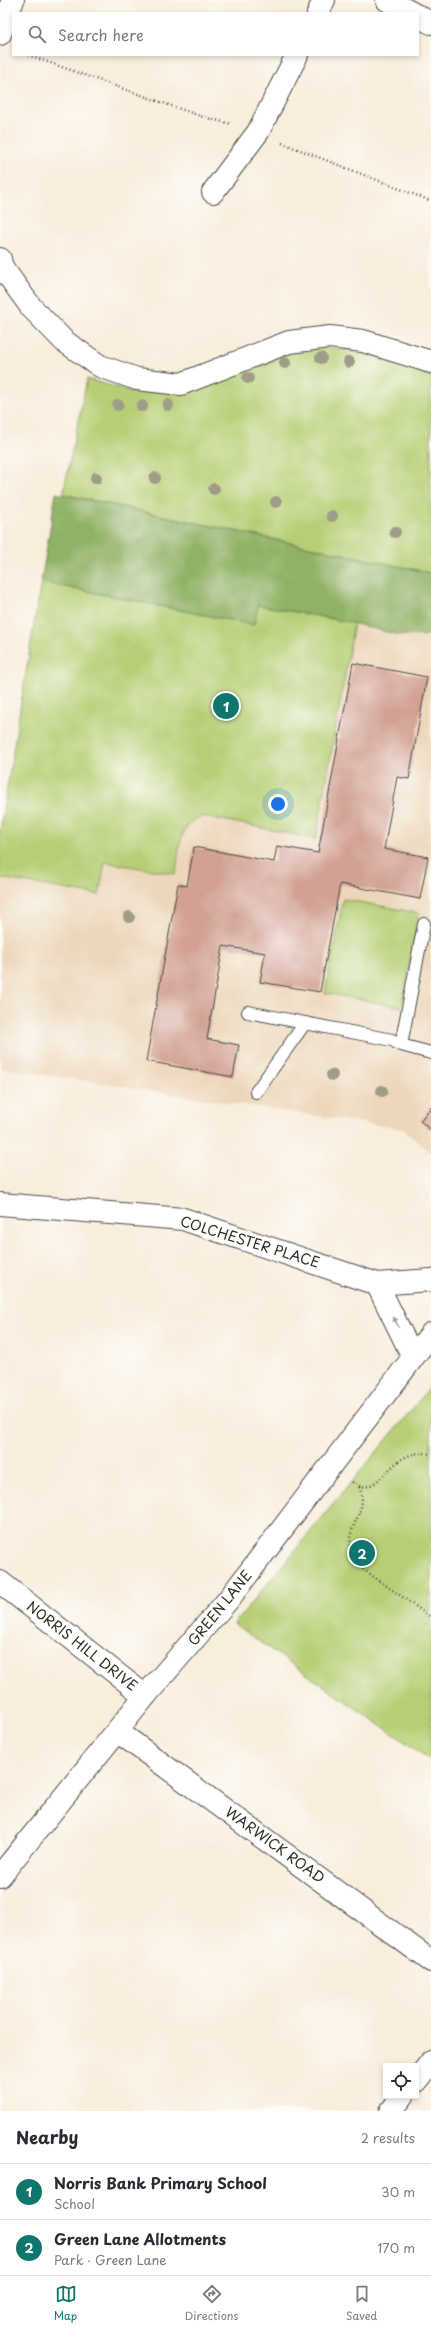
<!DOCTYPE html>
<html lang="en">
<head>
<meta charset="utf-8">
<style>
  :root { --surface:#fff; --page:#f2f2f3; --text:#2b2b33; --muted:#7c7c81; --line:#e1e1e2; --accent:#0f766e }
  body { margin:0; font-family:"Playpen Sans",sans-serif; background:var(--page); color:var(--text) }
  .controls { position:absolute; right:12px; bottom:12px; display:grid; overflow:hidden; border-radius:0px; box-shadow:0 2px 6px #0003 }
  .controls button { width:36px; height:36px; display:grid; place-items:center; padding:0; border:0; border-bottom:1px solid var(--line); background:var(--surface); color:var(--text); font:20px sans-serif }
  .you { position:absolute; left:278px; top:804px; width:14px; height:14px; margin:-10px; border:3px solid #fff; border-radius:50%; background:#1a73e8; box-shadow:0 0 0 6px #1a73e833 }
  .badge { display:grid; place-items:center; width:26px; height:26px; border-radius:50%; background:var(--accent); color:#fff; font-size:13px; font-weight:700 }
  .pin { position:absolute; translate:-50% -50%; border:2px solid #fff; box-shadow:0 1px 4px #0006 }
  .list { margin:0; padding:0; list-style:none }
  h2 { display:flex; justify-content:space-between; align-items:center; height:52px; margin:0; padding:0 16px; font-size:17px }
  h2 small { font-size:13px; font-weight:400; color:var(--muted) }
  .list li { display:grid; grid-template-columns:26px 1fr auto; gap:12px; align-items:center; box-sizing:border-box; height:56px; padding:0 16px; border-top:1px solid var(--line) }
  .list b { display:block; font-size:15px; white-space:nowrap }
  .list p { margin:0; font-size:13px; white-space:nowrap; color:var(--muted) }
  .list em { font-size:13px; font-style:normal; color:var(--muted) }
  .icon { flex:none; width:22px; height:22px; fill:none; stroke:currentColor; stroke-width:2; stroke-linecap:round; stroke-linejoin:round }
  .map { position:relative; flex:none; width:431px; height:2111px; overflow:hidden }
  .search { position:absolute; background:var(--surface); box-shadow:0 2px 6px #0003; left:12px; right:12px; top:12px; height:44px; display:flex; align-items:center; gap:10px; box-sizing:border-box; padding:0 14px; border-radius:0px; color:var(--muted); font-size:15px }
  .sheet { height:164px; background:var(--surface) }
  nav { display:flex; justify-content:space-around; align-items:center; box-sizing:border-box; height:56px; border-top:1px solid var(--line); background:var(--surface); font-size:11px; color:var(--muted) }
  nav a { display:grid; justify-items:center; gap:2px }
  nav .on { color:var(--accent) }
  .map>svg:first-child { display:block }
</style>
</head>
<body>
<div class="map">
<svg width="431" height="2111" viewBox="0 0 431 2111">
  <rect width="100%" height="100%" fill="#fdfcf7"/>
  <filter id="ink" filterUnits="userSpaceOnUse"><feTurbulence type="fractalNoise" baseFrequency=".025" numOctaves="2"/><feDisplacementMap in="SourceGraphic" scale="8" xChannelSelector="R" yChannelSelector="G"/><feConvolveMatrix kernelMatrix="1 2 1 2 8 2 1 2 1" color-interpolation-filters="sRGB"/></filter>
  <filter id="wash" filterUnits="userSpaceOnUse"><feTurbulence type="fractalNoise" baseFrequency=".012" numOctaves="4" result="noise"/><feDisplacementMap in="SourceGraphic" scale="16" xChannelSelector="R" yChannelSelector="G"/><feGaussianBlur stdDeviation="0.9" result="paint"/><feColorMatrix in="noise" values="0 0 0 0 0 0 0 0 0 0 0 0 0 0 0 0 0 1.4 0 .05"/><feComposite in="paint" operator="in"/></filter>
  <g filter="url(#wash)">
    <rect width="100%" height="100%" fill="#f9eddc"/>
    <polygon fill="#edd7bb" points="56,493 431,573 431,1154 403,1129 0,1068 0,830"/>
    <g fill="#b6cf74" stroke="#707d50">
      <polygon points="318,346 370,353 431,376 431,573 63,494 87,379 127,390 156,392 283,354"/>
      <path d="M41 582 254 625 258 605 354 623 316 839 203 816C178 822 179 852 176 874L105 862 99 895 0 878V830Z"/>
      <polygon points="343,899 419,913 402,1007 325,993"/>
      <polygon points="431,1386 431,1760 234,1624"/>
    </g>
    <path fill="#90b266" stroke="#5e6e48" d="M56 493 431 573V634C403 640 379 629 352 623 321 616 289 611 258 605L254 625 41 582Z"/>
    <g id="blocks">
      <g fill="#d3a194">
        <polygon points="353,663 427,677 409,779 397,777 384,849 428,857 420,899 340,884 320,992 260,982 265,953 223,946 207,1039 239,1045 233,1077 146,1061 178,884 187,886 194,847 274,862 277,846 318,853"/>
        <polygon points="431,1107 431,1130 420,1121"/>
      </g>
    </g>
  </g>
  <g filter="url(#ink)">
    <use href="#blocks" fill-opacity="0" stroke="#4a4846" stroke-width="1"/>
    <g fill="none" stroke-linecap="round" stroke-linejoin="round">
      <g stroke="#4a4846" stroke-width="14">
        <g id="service">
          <polyline points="248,1012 392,1040 401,1045 431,1053"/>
          <polyline points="401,1045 424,924"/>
          <polyline points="256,1092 305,1023"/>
        </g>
      </g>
      <g stroke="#4a4846" stroke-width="24">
        <g id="minor">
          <polyline points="387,0 412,13"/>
          <polyline points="318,13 324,0"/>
          <polyline points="418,16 431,23"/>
          <polyline points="0,34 13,0"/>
          <polyline points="213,192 258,132 297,55"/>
          <polyline points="0,259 2,267 31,307 64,341 100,366 137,379 181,384 289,342 330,337 363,341 431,362"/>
          <polyline points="0,1204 183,1219 377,1284 431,1280"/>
          <polyline points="377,1284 413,1357"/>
          <polyline points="0,1582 145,1696"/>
          <polyline points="117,1731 431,1961"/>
          <polyline points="0,1876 145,1696 228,1600 431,1334"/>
          <polyline points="416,2081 431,2062"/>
          <polyline points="391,2111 403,2096"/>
        </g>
      </g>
      <g stroke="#4a4846" stroke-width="2.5" stroke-dasharray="1 3" stroke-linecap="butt">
        <polyline points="28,55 203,117 231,124"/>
        <polyline points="282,143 431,201"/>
        <path d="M352 1482C381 1503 388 1445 431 1454"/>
        <path d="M359 1487C373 1518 329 1532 364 1570L431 1617"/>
      </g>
      <use href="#service" stroke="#fff" stroke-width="12"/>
      <use href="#minor" stroke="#fff" stroke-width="22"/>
    </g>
    <g fill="#9f9d87">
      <circle cx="321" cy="358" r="6"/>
      <circle cx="349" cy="362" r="6"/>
      <circle cx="285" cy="363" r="6"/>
      <circle cx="248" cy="378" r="6"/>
      <circle cx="118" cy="405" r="6"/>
      <circle cx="168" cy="405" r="6"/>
      <circle cx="142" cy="406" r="6"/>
      <circle cx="96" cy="478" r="6"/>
      <circle cx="155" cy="478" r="6"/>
      <circle cx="214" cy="489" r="6"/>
      <circle cx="276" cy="502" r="6"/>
      <circle cx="332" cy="516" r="6"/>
      <circle cx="395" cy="532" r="6"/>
      <circle cx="129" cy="917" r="6"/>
      <circle cx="332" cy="1075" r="6"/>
      <circle cx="382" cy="1091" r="6"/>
    </g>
    <defs><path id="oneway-solid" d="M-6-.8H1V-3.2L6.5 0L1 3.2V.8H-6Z"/></defs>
    <use fill="#a0a0a0" href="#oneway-solid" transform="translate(396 1322) rotate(-116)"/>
  </g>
  <g text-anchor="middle" stroke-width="3" stroke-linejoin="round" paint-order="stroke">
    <g font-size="14" fill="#2b2b2b" stroke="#fdfcf7">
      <text transform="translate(250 1242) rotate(17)" y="5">COLCHESTER PLACE</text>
      <text transform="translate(220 1608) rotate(-51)" y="5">GREEN LANE</text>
      <text transform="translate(82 1646) rotate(38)" y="5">NORRIS HILL DRIVE</text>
      <text transform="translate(275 1845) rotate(36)" y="5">WARWICK ROAD</text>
    </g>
  </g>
</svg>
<div class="controls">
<button><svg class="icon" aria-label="locate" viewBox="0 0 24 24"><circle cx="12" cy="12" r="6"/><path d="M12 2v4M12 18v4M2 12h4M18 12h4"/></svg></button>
</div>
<div class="you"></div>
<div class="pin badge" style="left:226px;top:706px">1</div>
<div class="pin badge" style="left:362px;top:1553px">2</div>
<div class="search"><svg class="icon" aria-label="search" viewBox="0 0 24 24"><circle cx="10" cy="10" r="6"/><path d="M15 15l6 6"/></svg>Search here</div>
</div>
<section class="sheet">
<h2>Nearby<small>2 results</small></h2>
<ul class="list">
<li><span class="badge">1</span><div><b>Norris Bank Primary School</b><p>School</p></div><em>30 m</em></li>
<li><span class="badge">2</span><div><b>Green Lane Allotments</b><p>Park · Green Lane</p></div><em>170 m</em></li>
</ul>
</section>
<nav>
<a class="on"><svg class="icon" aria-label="map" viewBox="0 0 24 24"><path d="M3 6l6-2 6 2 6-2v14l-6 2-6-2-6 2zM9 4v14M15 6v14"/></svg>Map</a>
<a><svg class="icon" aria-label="directions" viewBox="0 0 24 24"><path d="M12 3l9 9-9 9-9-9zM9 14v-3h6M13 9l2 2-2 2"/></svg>Directions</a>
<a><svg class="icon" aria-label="saved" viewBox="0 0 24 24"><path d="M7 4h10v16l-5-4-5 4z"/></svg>Saved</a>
</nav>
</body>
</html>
